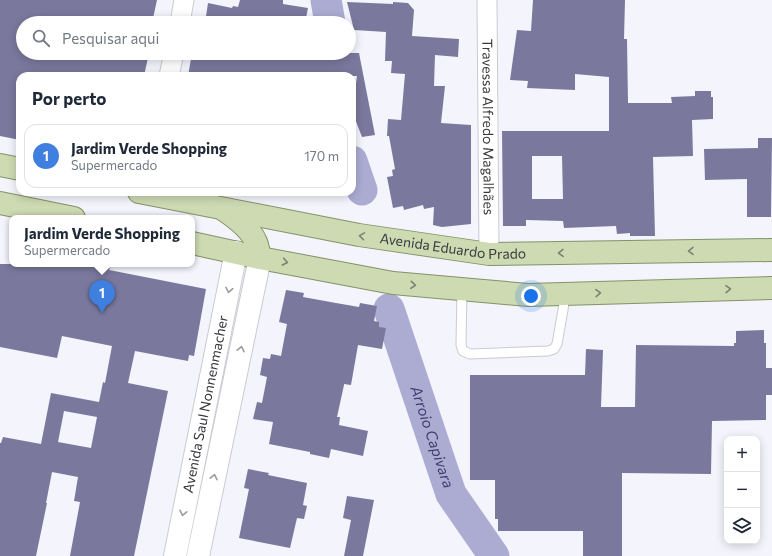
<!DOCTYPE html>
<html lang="pt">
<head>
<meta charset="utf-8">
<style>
  :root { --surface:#fff; --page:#f6f6f7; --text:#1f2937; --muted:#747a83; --line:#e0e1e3; --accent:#7c3aed }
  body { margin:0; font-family:Commissioner,sans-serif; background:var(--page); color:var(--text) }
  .controls { position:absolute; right:12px; bottom:12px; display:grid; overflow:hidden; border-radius:8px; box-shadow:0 2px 10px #0003 }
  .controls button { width:36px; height:36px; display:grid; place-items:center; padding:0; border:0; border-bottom:1px solid var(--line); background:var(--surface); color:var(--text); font:20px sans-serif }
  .you { position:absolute; left:531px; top:296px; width:14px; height:14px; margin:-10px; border:3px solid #fff; border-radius:50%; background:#1a73e8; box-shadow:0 0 0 6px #1a73e833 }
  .badge { display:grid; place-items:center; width:26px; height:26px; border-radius:50%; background:var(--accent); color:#fff; font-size:13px; font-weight:700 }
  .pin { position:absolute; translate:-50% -33px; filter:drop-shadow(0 1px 2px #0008) }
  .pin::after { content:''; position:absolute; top:21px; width:14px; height:12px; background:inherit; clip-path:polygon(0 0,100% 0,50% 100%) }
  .popup { position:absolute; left:9px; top:215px; width:186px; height:52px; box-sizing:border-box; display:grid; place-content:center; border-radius:8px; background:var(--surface); filter:drop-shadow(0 1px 3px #0005); font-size:13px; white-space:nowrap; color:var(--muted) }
  .popup b { font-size:15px; color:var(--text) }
  .popup::after { content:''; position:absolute; left:50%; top:100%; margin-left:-8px; border:8px solid transparent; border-top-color:var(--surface) }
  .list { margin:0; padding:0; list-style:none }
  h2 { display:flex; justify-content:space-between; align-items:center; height:52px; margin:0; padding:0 16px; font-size:17px }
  h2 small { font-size:13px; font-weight:400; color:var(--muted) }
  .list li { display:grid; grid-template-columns:26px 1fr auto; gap:12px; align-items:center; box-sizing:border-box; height:64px; margin:0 8px 8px; padding:0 8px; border:1px solid var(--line); border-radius:12px }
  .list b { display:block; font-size:15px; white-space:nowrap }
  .list p { margin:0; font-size:13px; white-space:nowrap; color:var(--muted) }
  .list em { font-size:13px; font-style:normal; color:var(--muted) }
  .icon { flex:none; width:22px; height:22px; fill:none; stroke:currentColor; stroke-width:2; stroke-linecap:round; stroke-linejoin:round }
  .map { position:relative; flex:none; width:772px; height:556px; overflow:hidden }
  .search { position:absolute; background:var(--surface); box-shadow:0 2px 10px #0003; left:16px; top:16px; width:340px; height:44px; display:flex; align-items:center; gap:10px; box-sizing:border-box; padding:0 14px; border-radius:22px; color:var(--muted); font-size:15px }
  .panel { position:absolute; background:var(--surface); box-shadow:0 2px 10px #0003; left:16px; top:72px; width:340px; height:124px; border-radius:12px }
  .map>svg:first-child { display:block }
</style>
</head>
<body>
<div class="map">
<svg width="772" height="556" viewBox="0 0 772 556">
  <rect width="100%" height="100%" fill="#f4f4fd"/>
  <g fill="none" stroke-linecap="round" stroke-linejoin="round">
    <g stroke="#acacd3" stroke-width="31">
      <polyline points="326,0 330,23"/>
      <polyline points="352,161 362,190"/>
      <path id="s1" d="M389 309 451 494 494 556"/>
    </g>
  </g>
  <g fill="#7a799d" fill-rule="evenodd">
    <polygon points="0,0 157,0 152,23 23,23 23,53 149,53 144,76 99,76 86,73 85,76 20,76 20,140 0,136"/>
    <polygon points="240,0 283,0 283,4 308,8 305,23 205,23 208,3 232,8 233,6 238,7"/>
    <path d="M533 0H625L624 39H627L628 103H672L671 97 695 96V91H711V97H713V119L692 120 693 156 653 157 655 236H630V233L617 234 616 226 564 228 563 221 526 220V226H503L502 131H609V77L575 74V90L527 88 528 81 510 80 517 30 531 31ZM532 156H562L563 199H532Z"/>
    <polygon points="347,2 393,4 393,2 408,3 414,10 412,36 459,39 458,57 435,55 434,86 445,86 441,123 471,125 471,224 442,227 433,225 434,207 424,209 423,205 404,210 403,206 393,208 387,177 393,176 392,170 395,169 389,136 387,136 388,119 401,120 405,74 391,73 392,61 385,61 386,32 354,30"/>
    <polygon points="192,53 205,53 226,57 227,53 359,53 375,135 362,137 352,111 357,76 188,76"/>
    <polygon points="758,138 772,138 771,217 747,217 747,179 705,180 704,149 758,148"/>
    <path d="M0 264H77L93 267V264L110 268 109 270 206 289 194 356 189 355 188 361 135 351 128 383 168 391 134 556H70L80 502 74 501 78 477 52 472 46 503H47L36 556H0V443H1L3 437 41 444 51 393 99 402 103 382 105 383 112 346 62 336 57 358 0 347ZM64 411 97 417 91 448 58 442Z"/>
    <polygon points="286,290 304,293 303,297 336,303 359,307 360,303 377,306 374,321 379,322 379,327 386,328 382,349 358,345 351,385 344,384 344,385 337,417 340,417 339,425 368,431 363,456 331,449 329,458 310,454 310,452 269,444 273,422 253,419 257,402 262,403 267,377 260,375 263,358 270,359 271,354 281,356 287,324 279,322"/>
    <polygon points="764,330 764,343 766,343 766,368 772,368 772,395 766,395 766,420 712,421 711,474 622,473 622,556 583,556 583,531 498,531 498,519 495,519 495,480 470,480 470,375 585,375 586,349 603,350 601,407 635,407 636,345 734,346 734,343 736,343 736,331"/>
    <polygon points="248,469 269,473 268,475 307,483 303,505 307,506 304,519 297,518 290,548 239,538 249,489 244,488"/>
    <polygon points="347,496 374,500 363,556 344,556 351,520 343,518"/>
  </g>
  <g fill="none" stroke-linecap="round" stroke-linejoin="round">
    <g stroke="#cacad3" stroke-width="11">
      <polyline id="service" points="462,289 461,345 463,351 470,354 548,351 554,349 557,344 563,310 565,294"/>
    </g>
    <g stroke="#cacad3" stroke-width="21">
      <g id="minor">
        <path id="s2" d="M487 0 489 254"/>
        <polyline points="180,23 184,0"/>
        <polyline points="169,76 174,53"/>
      </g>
    </g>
    <g stroke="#cacad3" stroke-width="24">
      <g id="tertiary">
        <path id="s3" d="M175 556 236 252"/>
        <polyline points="198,556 260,258"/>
      </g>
    </g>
    <g stroke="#849268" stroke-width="24">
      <g id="primary">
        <polyline points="0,165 20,169"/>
        <path id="s4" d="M139 192 359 235 489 254 772 250"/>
        <polyline points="0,203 74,218"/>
        <path d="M224 210C236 218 250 228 256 242 258 247 259 253 260 258"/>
        <polyline points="192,243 260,258 393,283 528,295 772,288"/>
      </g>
    </g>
    <use href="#service" stroke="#fff" stroke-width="9"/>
    <use href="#minor" stroke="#fff" stroke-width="19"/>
    <use href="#tertiary" stroke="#fff" stroke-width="22"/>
    <use href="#primary" stroke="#cddab2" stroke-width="22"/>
  </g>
  <defs><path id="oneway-chevron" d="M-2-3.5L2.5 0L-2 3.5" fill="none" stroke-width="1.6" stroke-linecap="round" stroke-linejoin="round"/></defs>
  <g stroke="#7c8272">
    <use href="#oneway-chevron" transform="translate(362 236) rotate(-171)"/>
    <use href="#oneway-chevron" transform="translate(691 251) rotate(179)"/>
    <use href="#oneway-chevron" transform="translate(561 253) rotate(179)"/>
    <use href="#oneway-chevron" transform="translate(285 262) rotate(11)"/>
    <use href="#oneway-chevron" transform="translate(413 285) rotate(5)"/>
    <use href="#oneway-chevron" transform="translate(728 289) rotate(-2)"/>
    <use href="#oneway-chevron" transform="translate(598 293) rotate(-2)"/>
  </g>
  <g stroke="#9c9c9e">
    <use href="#oneway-chevron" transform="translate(229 290) rotate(101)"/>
    <use href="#oneway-chevron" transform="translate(241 349) rotate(-78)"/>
    <use href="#oneway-chevron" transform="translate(214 477) rotate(-78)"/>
    <use href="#oneway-chevron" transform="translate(183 513) rotate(102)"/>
  </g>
  <g text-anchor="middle" stroke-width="4" stroke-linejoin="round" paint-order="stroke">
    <g font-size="14" fill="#3a3a3e" stroke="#fff">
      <text dy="5" stroke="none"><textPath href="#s2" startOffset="127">Travessa Alfredo Magalhães</textPath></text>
      <text dy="5" stroke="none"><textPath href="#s4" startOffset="319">Avenida Eduardo Prado</textPath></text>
      <text dy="5" stroke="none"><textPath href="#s3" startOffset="155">Avenida Saul Nonnenmacher</textPath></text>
    </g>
    <g font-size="15" font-style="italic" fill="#403c6f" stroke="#fff">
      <text dy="5" stroke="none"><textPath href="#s1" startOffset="135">Arroio Capivara</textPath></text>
    </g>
  </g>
</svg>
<div class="controls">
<button>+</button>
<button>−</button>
<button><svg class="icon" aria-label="layers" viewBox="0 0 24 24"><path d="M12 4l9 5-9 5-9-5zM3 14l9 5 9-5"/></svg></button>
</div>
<div class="you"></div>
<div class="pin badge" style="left:102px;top:313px;background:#3f7fe0">1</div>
<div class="popup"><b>Jardim Verde Shopping</b>Supermercado</div>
<div class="search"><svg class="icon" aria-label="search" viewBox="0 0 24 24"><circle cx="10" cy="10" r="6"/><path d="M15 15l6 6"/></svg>Pesquisar aqui</div>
<section class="panel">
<h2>Por perto<small></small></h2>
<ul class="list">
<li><span class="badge" style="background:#3f7fe0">1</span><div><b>Jardim Verde Shopping</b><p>Supermercado</p></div><em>170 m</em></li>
</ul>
</section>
</div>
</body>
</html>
